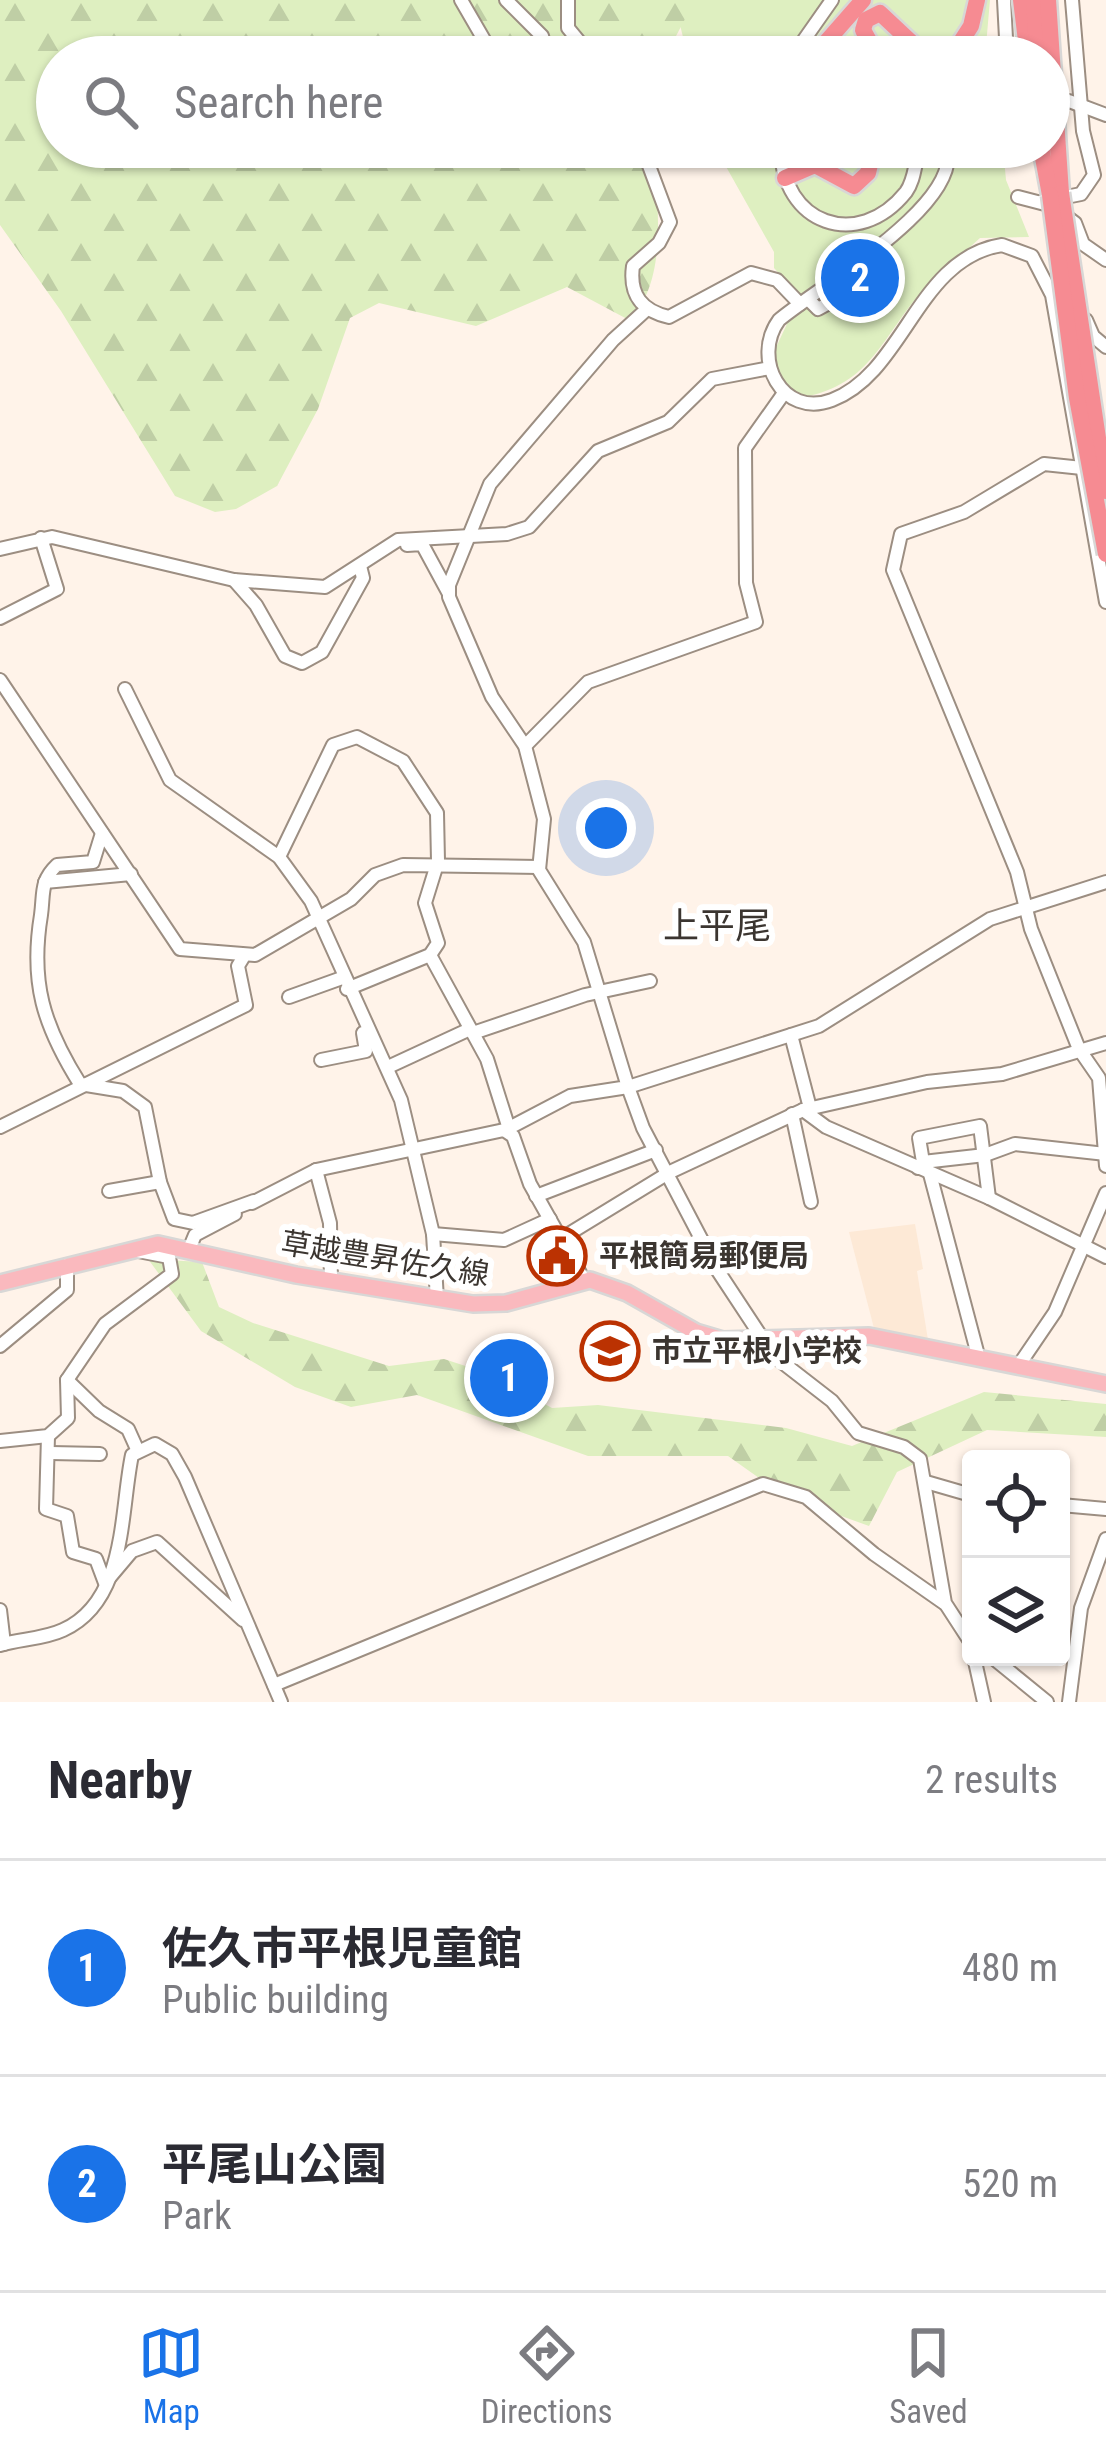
<!DOCTYPE html>
<html lang="en">
<head>
<meta charset="utf-8">
<style>
  :root { --surface:#fff; --page:#f2f2f3; --text:#2b2b33; --muted:#7c7c81; --line:#e1e1e2; --accent:#1a73e8 }
  body { margin:0; font-family:"Roboto Condensed","Noto Sans JP",sans-serif; background:var(--page); color:var(--text) }
  .controls { position:absolute; right:36px; bottom:36px; display:grid; overflow:hidden; border-radius:12px; box-shadow:0 3px 9px #0004 }
  .controls button { width:108px; height:108px; display:grid; place-items:center; padding:0; border:0; border-bottom:3px solid var(--line); background:var(--surface); color:var(--text); font:60px sans-serif }
  .you { position:absolute; left:606px; top:828px; width:42px; height:42px; margin:-30px; border:9px solid #fff; border-radius:50%; background:#1a73e8; box-shadow:0 0 0 18px #1a73e833 }
  .badge { display:grid; place-items:center; width:78px; height:78px; border-radius:50%; background:var(--accent); color:#fff; font-size:39px; font-weight:700 }
  .pin { position:absolute; translate:-50% -50%; border:6px solid #fff; box-shadow:0 3px 12px #0006 }
  .list { margin:0; padding:0; list-style:none }
  h2 { display:flex; justify-content:space-between; align-items:center; height:156px; margin:0; padding:0 48px; font-size:51px }
  h2 small { font-size:39px; font-weight:400; color:var(--muted) }
  .list li { display:grid; grid-template-columns:78px 1fr auto; gap:36px; align-items:center; box-sizing:border-box; height:216px; padding:0 48px; border-top:3px solid var(--line) }
  .list b { display:block; font-size:45px; white-space:nowrap }
  .list p { margin:0; font-size:39px; white-space:nowrap; color:var(--muted) }
  .list em { font-size:39px; font-style:normal; color:var(--muted) }
  .icon { flex:none; width:66px; height:66px; fill:none; stroke:currentColor; stroke-width:2; stroke-linecap:round; stroke-linejoin:round }
  .map { position:relative; flex:none; width:1106px; height:1702px; overflow:hidden }
  .search { position:absolute; background:var(--surface); box-shadow:0 3px 9px #0004; left:36px; right:36px; top:36px; height:132px; display:flex; align-items:center; gap:30px; box-sizing:border-box; padding:0 42px; border-radius:66px; color:var(--muted); font-size:45px }
  .sheet { height:588px; background:var(--surface) }
  nav { display:flex; justify-content:space-around; align-items:center; box-sizing:border-box; height:168px; border-top:3px solid var(--line); background:var(--surface); font-size:33px; color:var(--muted) }
  nav a { display:grid; justify-items:center; gap:6px }
  nav .on { color:var(--accent) }
  .map>svg:first-child { display:block }
</style>
</head>
<body>
<div class="map">
<svg width="1106" height="1702" viewBox="0 0 1106 1702">
  <defs>
    <pattern id="forest-firs" width="22" height="20" patternUnits="userSpaceOnUse" patternTransform="scale(3)"><rect width="22" height="20" fill="#deefc0"/><path d="M5 1l3.5 6h-7zM16 11l3.5 6h-7z" fill="#bfcea5"/></pattern>
  </defs>
  <rect width="100%" height="100%" fill="#fff3e9"/>
  <polygon fill="#fde9d6" points="915,1224 923,1269 917,1271 928,1340 875,1332 849,1232"/>
  <g fill="#deefc0">
    <polygon points="667,0 990,0 985,57 688,57 677,13"/>
    <path d="M715 147H1003L1006 180 1029 237 980 238C962 255 941 271 924 289 882 336 872 384 804 397L784 385 772 356 800 296 774 268V252Z"/>
  </g>
  <g fill="url(#forest-firs)">
    <path d="M0 0H695L665 57H57V147H652C658 199 669 282 629 320L567 287 476 326 379 303 350 318 318 409 277 486 236 509 215 512 175 496 61 311 0 225Z"/>
    <polygon points="148,1259 202,1262 219,1307 253,1323 389,1366 444,1359 487,1373 552,1408 598,1405 786,1428 852,1446 984,1392 1106,1404 1106,1437 987,1430 897,1472 869,1526 783,1495 728,1456 588,1456 417,1395 351,1407 295,1387 201,1331"/>
  </g>
  <g fill="none" stroke-linecap="round" stroke-linejoin="round">
    <g stroke="#9c8e82" stroke-width="16">
      <g id="minor">
        <polyline points="461,0 494,57"/>
        <polyline points="506,0 542,36 548,57"/>
        <polyline points="568,0 568,28 592,57"/>
        <polyline points="1004,0 1007,57"/>
        <polyline points="792,57 832,0"/>
        <polyline points="1069,101 1106,115"/>
        <path d="M642 147 670 222 659 243 633 266C629 295 642 311 669 317L751 273 777 280 800 304"/>
        <path d="M781 147C781 224 858 252 906 192 916 178 914 161 921 147"/>
        <path d="M946 147C966 203 815 289 779 320 751 358 782 419 832 400 905 372 917 258 1002 245L1032 256 1052 295 1106 602"/>
        <polyline points="949,157 966,147"/>
        <polyline points="1018,197 1045,204"/>
        <polyline points="1041,202 1081,194 1094,175 1083,131 1072,0"/>
        <polyline points="1063,214 1075,223 1083,244 1106,260"/>
        <polyline points="808,299 818,309 840,297 836,280"/>
        <polyline points="1086,320 1093,336 1106,347"/>
        <polyline points="1082,468 1044,464 964,512 901,534 893,570 1017,872 1031,929 1079,1049 1099,1078 1106,1166"/>
        <polyline points="407,545 422,544 448,592"/>
        <polyline points="0,549 52,537 234,580 325,587 398,540 507,534 529,527 598,451 668,422 712,379 770,368"/>
        <polyline points="234,580 256,605 285,656 302,663 322,652 363,578 360,566"/>
        <polyline points="0,618 57,589 41,538"/>
        <polyline points="0,680 180,949 255,955 351,899 375,875 403,865 539,867"/>
        <polyline points="125,689 170,780 279,857 311,901 401,1100 433,1234 437,1299"/>
        <polyline points="525,746 588,682 756,622 746,583 745,448 784,393"/>
        <path d="M102 833 93 862 57 865C40 881 44 893 41 915 30 982 43 1025 80 1084L123 1091 145 1107 160 1182 174 1219 193 1223 254 1201"/>
        <polyline points="279,857 333,745 357,737 403,761 437,813 438,861 425,903 438,943 430,955 347,989"/>
        <polyline points="45,882 131,874"/>
        <polyline points="430,955 487,1059 510,1132"/>
        <polyline points="289,997 342,978"/>
        <polyline points="473,1033 585,995 650,981"/>
        <polyline points="791,1035 810,1108"/>
        <polyline points="321,1060 366,1051 363,1033"/>
        <polyline points="388,1067 470,1029"/>
        <polyline points="803,1110 826,1127 989,1198 1106,1257"/>
        <polyline points="792,1114 811,1202"/>
        <polyline points="0,1127 246,1005 238,966 244,956"/>
        <polyline points="511,1127 570,1096 628,1087 584,942 539,870 544,819 525,746 492,697 449,597 449,585 490,484 613,340 647,309"/>
        <polyline points="923,1162 985,1155 1015,1144 1106,1154"/>
        <polyline points="918,1168 923,1162 919,1138 980,1126 989,1198"/>
        <polyline points="316,1170 330,1223 331,1281"/>
        <polyline points="930,1174 979,1359"/>
        <polyline points="109,1191 160,1182"/>
        <polyline points="536,1196 656,1150"/>
        <polyline points="252,1203 316,1170 504,1130 513,1136 530,1184 584,1280"/>
        <polyline points="433,1234 504,1240 550,1219"/>
        <polyline points="562,1238 670,1172 803,1110 927,1082 1002,1074 1106,1043"/>
        <polyline points="190,1247 195,1235 235,1214"/>
        <polyline points="0,1346 67,1290 67,1265"/>
        <polyline points="1019,1365 1055,1312 1106,1193"/>
        <polyline points="67,1380 99,1411 128,1429 137,1449"/>
        <polyline points="48,1436 46,1509 67,1516 73,1552 96,1559 105,1583 132,1551 157,1542 243,1620"/>
        <polyline points="0,1441 48,1436 68,1418 67,1380 105,1324 172,1274 169,1257 138,1251"/>
        <polyline points="51,1453 100,1454"/>
        <polyline points="926,1482 971,1495"/>
        <polyline points="1061,1505 1106,1509"/>
        <polyline points="0,1610 4,1644"/>
        <polyline points="971,1643 945,1603 920,1459 904,1447 858,1433 832,1401 774,1356 718,1271 643,1128 628,1087 819,1026 990,919 1106,882"/>
        <path d="M0 1645C20 1639 44 1639 63 1630 127 1601 120 1512 132 1455L155 1444 172 1454 185 1477 281 1702"/>
        <polyline points="974,1657 984,1702"/>
        <polyline points="992,1657 1047,1702"/>
        <polyline points="274,1685 763,1484 806,1497 874,1554 944,1603"/>
        <polyline points="1069,1702 1081,1608 1106,1539"/>
      </g>
    </g>
    <g stroke="#d8d7d6" stroke-width="20">
      <polyline id="major" points="0,1283 158,1244 296,1275 473,1304 506,1303 590,1280 627,1293 696,1332 723,1340 869,1336 1106,1384"/>
    </g>
    <g stroke="#d8d7d6" stroke-width="21">
      <g id="highway">
        <polyline points="1021,0 1028,57"/>
        <polyline points="1034,0 1037,50"/>
        <polyline points="1048,0 1061,193"/>
        <polyline points="813,57 863,0"/>
        <polyline points="878,57 863,30 866,20 880,13 927,57"/>
        <polyline points="951,57 971,26 977,0"/>
        <polyline points="1041,147 1050,195"/>
        <polyline points="785,178 815,165 854,186 868,173 874,147"/>
      </g>
    </g>
    <use href="#minor" stroke="#fff" stroke-width="12"/>
    <use href="#major" stroke="#fab9be" stroke-width="15"/>
    <use href="#highway" stroke="#f68b92" stroke-width="16"/>
    <g stroke="#d8d7d6" stroke-width="21" stroke-linecap="butt">
      <g id="highway-bridge">
        <polyline points="1061,193 1106,491"/>
        <polyline points="1050,195 1077,398 1106,554"/>
      </g>
    </g>
    <use href="#highway-bridge" stroke="#f68b92" stroke-width="16"/>
  </g>
  <defs>
    <g id="civic-ring" transform="scale(3)"><circle r="9.5" fill="#fff" stroke="#bb3202" stroke-width="1.5"/><path d="M-.6-6.5H3V-4.5H.6V-3L4-1V1h2V6H-6V1h2V-1L-.6-3ZM-1.2 2.5V6h2.4V2.5Z" fill="#bb3202"/></g>
    <g id="school-ring" transform="scale(3)"><circle r="9.5" fill="#fff" stroke="#bb3202" stroke-width="1.5"/><path d="M0-5L7-2L0 1L-7-2ZM-4 1L0 2.5L4 1V4Q0 6-4 4Z" fill="#bb3202"/></g>
  </defs>
  <g fill-rule="evenodd">
    <use href="#civic-ring" x="557" y="1256"/>
    <use href="#school-ring" x="610" y="1351"/>
  </g>
  <g text-anchor="middle" stroke-width="12" stroke-linejoin="round" paint-order="stroke">
    <g font-size="30" font-weight="bold" fill="#3b3530" stroke="#fff" text-anchor="start">
      <text x="599" y="1266">平根簡易郵便局</text>
      <text x="652" y="1361">市立平根小学校</text>
    </g>
    <g font-size="30" fill="#3b3530" stroke="#fff">
      <text transform="translate(385 1259) rotate(9)" y="10">草越豊昇佐久線</text>
    </g>
    <g font-size="36" fill="#3b3530" stroke="#fff">
      <text x="717" y="938">上平尾</text>
    </g>
  </g>
</svg>
<div class="controls">
<button><svg class="icon" aria-label="locate" viewBox="0 0 24 24"><circle cx="12" cy="12" r="6"/><path d="M12 2v4M12 18v4M2 12h4M18 12h4"/></svg></button>
<button><svg class="icon" aria-label="layers" viewBox="0 0 24 24"><path d="M12 4l9 5-9 5-9-5zM3 14l9 5 9-5"/></svg></button>
</div>
<div class="you"></div>
<div class="pin badge" style="left:509px;top:1378px">1</div>
<div class="pin badge" style="left:860px;top:278px">2</div>
<div class="search"><svg class="icon" aria-label="search" viewBox="0 0 24 24"><circle cx="10" cy="10" r="6"/><path d="M15 15l6 6"/></svg>Search here</div>
</div>
<section class="sheet">
<h2>Nearby<small>2 results</small></h2>
<ul class="list">
<li><span class="badge">1</span><div><b>佐久市平根児童館</b><p>Public building</p></div><em>480 m</em></li>
<li><span class="badge">2</span><div><b>平尾山公園</b><p>Park</p></div><em>520 m</em></li>
</ul>
</section>
<nav>
<a class="on"><svg class="icon" aria-label="map" viewBox="0 0 24 24"><path d="M3 6l6-2 6 2 6-2v14l-6 2-6-2-6 2zM9 4v14M15 6v14"/></svg>Map</a>
<a><svg class="icon" aria-label="directions" viewBox="0 0 24 24"><path d="M12 3l9 9-9 9-9-9zM9 14v-3h6M13 9l2 2-2 2"/></svg>Directions</a>
<a><svg class="icon" aria-label="saved" viewBox="0 0 24 24"><path d="M7 4h10v16l-5-4-5 4z"/></svg>Saved</a>
</nav>
</body>
</html>
